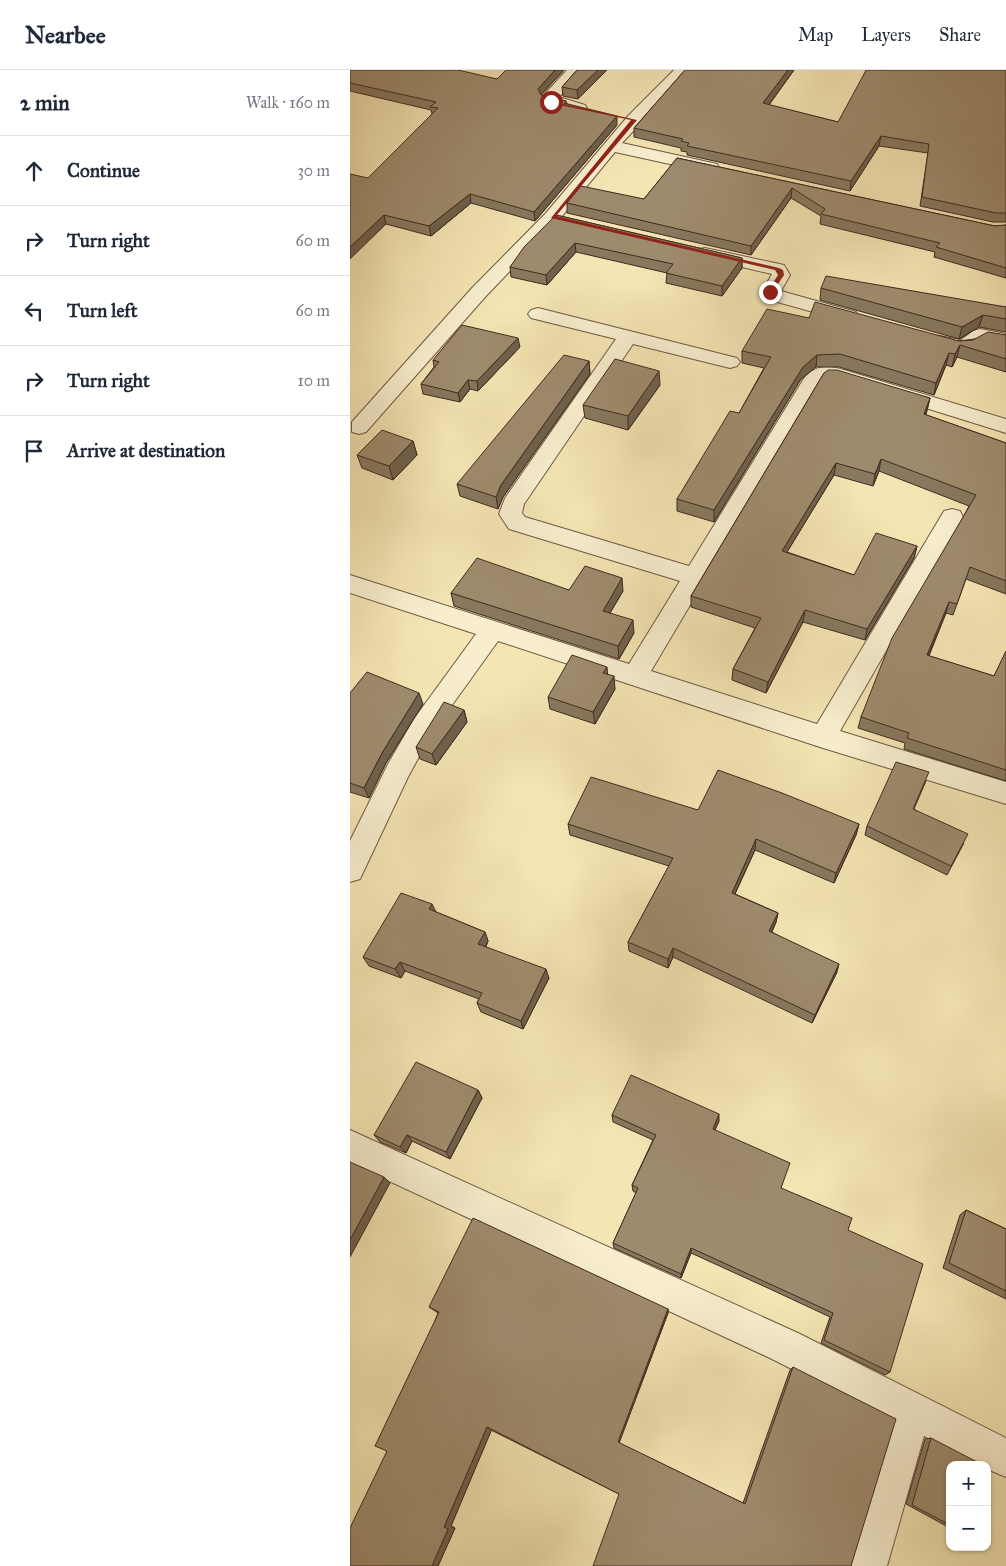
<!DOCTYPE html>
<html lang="en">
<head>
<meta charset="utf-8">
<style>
  :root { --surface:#fff; --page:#f2f2f3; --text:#1f2937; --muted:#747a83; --line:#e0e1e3 }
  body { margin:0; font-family:"IM FELL Great Primer",serif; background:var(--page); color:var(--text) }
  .controls { position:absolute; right:15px; bottom:15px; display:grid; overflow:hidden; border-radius:10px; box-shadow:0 1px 4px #0004 }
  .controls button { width:45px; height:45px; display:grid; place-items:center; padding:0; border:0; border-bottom:1px solid var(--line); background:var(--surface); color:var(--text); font:25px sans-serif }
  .stop { position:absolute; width:15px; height:15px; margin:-11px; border:4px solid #8f2418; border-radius:50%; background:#fff }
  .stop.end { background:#8f2418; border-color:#fff; box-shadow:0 1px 5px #0008 }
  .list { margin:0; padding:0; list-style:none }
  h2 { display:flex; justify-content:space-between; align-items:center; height:65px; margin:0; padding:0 20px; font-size:21px }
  h2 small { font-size:16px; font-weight:400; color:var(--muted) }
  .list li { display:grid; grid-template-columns:32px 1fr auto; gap:15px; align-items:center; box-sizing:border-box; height:70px; padding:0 20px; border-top:1px solid var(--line) }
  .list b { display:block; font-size:19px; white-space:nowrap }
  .list em { font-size:16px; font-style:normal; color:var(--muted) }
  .icon { flex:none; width:28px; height:28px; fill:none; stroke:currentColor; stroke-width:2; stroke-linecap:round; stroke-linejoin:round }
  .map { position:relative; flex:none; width:656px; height:1496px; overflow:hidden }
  header { display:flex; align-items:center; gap:30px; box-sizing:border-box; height:70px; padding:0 25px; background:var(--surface); border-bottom:1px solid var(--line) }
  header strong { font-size:24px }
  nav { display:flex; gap:28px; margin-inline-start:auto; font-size:18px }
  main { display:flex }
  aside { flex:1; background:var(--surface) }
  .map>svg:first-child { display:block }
</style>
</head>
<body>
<header>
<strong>Nearbee</strong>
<nav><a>Map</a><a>Layers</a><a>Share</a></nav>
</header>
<main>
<aside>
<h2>2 min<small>Walk · 160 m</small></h2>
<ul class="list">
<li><svg class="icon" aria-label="ahead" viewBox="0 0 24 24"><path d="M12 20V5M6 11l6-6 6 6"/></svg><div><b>Continue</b></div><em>30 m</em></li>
<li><svg class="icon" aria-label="right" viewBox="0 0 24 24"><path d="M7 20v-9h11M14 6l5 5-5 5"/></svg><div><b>Turn right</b></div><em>60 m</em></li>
<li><svg class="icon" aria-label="left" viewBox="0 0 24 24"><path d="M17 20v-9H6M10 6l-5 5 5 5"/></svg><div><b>Turn left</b></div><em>60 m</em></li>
<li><svg class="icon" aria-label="right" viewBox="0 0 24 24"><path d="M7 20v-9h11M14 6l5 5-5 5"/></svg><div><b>Turn right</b></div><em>10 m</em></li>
<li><svg class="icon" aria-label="arrive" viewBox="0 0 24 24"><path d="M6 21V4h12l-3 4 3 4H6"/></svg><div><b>Arrive at destination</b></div></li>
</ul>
</aside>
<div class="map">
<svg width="656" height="1496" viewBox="0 0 656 1496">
  <rect width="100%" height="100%" fill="#f4e5b3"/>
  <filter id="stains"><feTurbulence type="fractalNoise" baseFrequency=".004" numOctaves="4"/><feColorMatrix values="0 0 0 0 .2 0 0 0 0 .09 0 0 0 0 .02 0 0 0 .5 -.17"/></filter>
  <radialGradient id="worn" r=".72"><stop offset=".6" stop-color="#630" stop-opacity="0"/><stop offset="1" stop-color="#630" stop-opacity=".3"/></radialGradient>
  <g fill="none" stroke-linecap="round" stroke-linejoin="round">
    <g stroke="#6d5946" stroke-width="2">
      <g id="minor">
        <polygon points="217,0 234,0 209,27 235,35 237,38 235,41 229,43 192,32 190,29"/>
        <polygon points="324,0 341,0 272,73 367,94 369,98 367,102 361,103 265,82 208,151 136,226 16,362 9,364 2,362 2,352 122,218 196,143 278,46"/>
        <polygon points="355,178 434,195 440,205 431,221 506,242 509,246 506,250 499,252 413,228 411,224 422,204 349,187 346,183 349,179"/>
        <path d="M188 238 387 288 390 292 387 296 380 298 283 274 174 434 172 443 175 447 339 496 453 310C463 295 478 295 494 300L656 349V363L486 310H476L471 314 301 601 467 654 594 441 602 439 610 441 613 447 490 661 656 712V734L473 678 148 571 82 663 58 707 10 809 0 812V771L38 694 64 649 126 564 0 523V505L279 594 330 511 159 459 149 444 155 428 266 269 181 248 178 244 181 240Z"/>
        <path d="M630 259 656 264V276L634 272C615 287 605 282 582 276L579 272 582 268 589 266 611 270 623 261Z"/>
        <polygon points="0,1060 448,1263 656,1368 656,1407 637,1399 637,1395 630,1395 574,1366 537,1496 497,1496 542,1350 422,1289 0,1093"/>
      </g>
    </g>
    <use href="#minor" fill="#f8eece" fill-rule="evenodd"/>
  </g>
  <g fill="#88785e" stroke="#402a21">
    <polygon points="0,0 147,9 214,0 191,25 216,31 217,34 267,55 185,151 121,133 81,166 36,154 18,108 82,44 81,40 0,21"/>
    <polygon points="227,0 257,0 228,29 213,26 212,17"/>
    <polygon points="335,0 444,0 419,35 488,52 656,0 656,152 643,152 570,136 578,83 529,76 500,121 337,85 337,82 331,81 331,78 284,67 284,58"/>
    <polygon points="327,88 645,156 656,155 656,208 584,187 585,182 470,154 471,146 441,128 401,185 217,143 217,133 294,129"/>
    <polygon points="206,145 392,188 392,198 372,226 316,213 317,203 226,182 197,215 161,207 160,197"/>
    <polygon points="471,218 656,237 656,262 629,257 609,269 470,230"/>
    <polygon points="459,248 609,271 656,265 656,302 607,287 602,297 596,295 584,325 489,297 466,297 451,309 364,452 327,441 327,429 389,343 414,298 392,293 392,281"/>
    <polygon points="170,277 128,321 120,319 110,332 73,324 71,314 84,297 83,290"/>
    <polygon points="239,291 240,304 153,427 148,439 110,426 107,414"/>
    <polygon points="474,303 580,328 576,345 656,373 656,524 616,509 603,545 596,543 579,586 644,606 656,582 656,711 554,679 555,673 508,658 511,647 619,436 529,401 523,416 484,405 437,482 504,505 567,476 564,488 515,570 453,552 416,623 382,610 383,599 405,558 341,537 341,526"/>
    <polygon points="310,315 278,360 235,348 233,335"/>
    <polygon points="63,371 67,385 43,410 12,398 7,385"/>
    <polygon points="219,520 273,521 260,543 284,563 269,589 104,536 101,523"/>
    <polygon points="257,604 265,619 245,654 200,639 198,627"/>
    <polygon points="0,623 73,634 36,693 19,728 0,722"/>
    <polygon points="114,640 117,652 86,695 70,689 66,677"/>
    <polygon points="576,711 564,739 614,773 597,805 515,765 517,756"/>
    <polygon points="348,740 509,754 506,765 484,813 405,780 385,824 428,843 426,852 422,862 487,902 462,953 323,887 318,898 279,881 278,872 319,796 220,765 218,754"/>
    <polygon points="86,842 135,862 138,871 136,877 199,908 173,959 131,942 127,933 129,929 55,901 51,908 19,896 13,887"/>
    <polygon points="128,1020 132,1028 100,1089 62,1071 56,1083 30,1072 24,1065"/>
    <polygon points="262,1045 369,1051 365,1060 431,1118 498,1160 540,1302 535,1305 471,1273 480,1247 420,1219 341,1183 331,1208 264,1178 263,1173 286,1123 283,1121 282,1115 303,1070 263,1052"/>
    <polygon points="616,1140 656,1159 656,1229 593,1198 610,1145"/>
    <polygon points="79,1237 318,1239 318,1243 269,1373 393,1433 440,1300 443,1297 501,1496 269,1424 141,1360 101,1456 105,1458 88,1496 0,1496 37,1381 88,1243"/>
    <polygon points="581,1368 600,1395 600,1458 556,1434 575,1369"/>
  </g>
  <g fill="#6f614c" stroke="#402a21">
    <polygon points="205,0 214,0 188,28 188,19"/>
    <polygon points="248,0 257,0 228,29 227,20"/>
    <polygon points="438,0 444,0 413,43 413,33"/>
    <polygon points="267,46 267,55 185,151 184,142"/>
    <polygon points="531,66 529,76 500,121 501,111"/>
    <polygon points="442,118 441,128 401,185 401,176"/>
    <polygon points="120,124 121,133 81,166 79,156"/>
    <polygon points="34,145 36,154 0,189 0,177"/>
    <polygon points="225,173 226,182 197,215 196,205"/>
    <polygon points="392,188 392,198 372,226 372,216"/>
    <polygon points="633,245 629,257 609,269 612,257"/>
    <polygon points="168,268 170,277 128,321 127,311"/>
    <polygon points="610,275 607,287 602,297 605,284"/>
    <polygon points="599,283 596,295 584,325 586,313"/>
    <polygon points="467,285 466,297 451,309 364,452 364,440 453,297"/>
    <polygon points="239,291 240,304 153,427 148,439 146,427 151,415"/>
    <polygon points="309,301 310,315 278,360 278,346"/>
    <polygon points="118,310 120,319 110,332 108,323"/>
    <polygon points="580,328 577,340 571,356 574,344"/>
    <polygon points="63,371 67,385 43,410 39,396"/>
    <polygon points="531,389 529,401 523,416 525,404"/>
    <polygon points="486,393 484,405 431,492 432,481"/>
    <polygon points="567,476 564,488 515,570 517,559"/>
    <polygon points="272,508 273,521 254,553 253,541"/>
    <polygon points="599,532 596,543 574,596 577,585"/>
    <polygon points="455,540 453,552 416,623 418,612"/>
    <polygon points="283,550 284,563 269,589 268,576"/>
    <polygon points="257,597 258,609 253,603"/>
    <polygon points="264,606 265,619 245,654 243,642"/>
    <polygon points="69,623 73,634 36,693 19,728 14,718 32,683"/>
    <polygon points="114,640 117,652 86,695 82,684"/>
    <polygon points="509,754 506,765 484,813 486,803"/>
    <polygon points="406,769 405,780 381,832 382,823"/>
    <polygon points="82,834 87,844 79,839"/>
    <polygon points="428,843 426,852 418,870 419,861"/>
    <polygon points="135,862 138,871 132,883 128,874"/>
    <polygon points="323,878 323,887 318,898 318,889"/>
    <polygon points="50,892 55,901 51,908 45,899"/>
    <polygon points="489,894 487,902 462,953 465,945"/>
    <polygon points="196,899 199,908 173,959 171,951"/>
    <polygon points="128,1020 132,1028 100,1089 96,1082"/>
    <polygon points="369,1044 369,1051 362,1066 363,1059"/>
    <polygon points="57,1065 62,1071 56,1083 50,1077"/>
    <polygon points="34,1107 40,1113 0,1187 0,1170"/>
    <polygon points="341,1178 341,1183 331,1208 331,1204"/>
    <polygon points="318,1239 318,1243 269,1373 268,1372"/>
    <polygon points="137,1357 142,1359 101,1456 105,1458 88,1496 82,1496 94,1457"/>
  </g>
  <g fill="#9e8b6d" stroke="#402a21">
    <polygon points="0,0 108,0 147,9 156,0 205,0 188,19 191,25 216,31 214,33 267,46 184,142 120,124 79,156 34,145 0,177 0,104 18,108 88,38 80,37 86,32 0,13"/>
    <polygon points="227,0 248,0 227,20 212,17"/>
    <polygon points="335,0 438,0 413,33 488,52 513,6 516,0 656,0 656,143 646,143 572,127 579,74 531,66 501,111 337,76 339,73 331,71 333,69 284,58"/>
    <polygon points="327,88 645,156 656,155 656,198 586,177 590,173 471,144 475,139 442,118 401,176 217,133 231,116 294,129"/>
    <polygon points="206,145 392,188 372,216 316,203 323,194 225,173 196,205 160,197 174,177"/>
    <polygon points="476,206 656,237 656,249 633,245 612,257 471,218"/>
    <polygon points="465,232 609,271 623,270 638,262 656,265 656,289 610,275 605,284 599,283 586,313 490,284 467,285 453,297 364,440 327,429 380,341 389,343 421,287 392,281 417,239 459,248"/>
    <polygon points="112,255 168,268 127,311 118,310 108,323 71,314 89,292 83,290"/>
    <polygon points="214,285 239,291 151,415 146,427 107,414"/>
    <polygon points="265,289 309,301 278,346 233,335"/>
    <polygon points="478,300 487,300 580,328 574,344 656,373 656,511 620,497 607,534 599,532 577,585 644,606 656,581 656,700 557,668 559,663 511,647 542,568 626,425 531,389 525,404 486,393 432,481 504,505 526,463 567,476 517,559 455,540 418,612 383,599 411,548 341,526 474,303"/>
    <polygon points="32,360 63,371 39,396 7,385"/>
    <polygon points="127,488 219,520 235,496 272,508 253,541 283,550 268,576 101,523"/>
    <polygon points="222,585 257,597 253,603 264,606 243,642 198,627"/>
    <polygon points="17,602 69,623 32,683 14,718 0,713 0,623"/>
    <polygon points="94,632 114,640 82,684 66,677"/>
    <polygon points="546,692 579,702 563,739 618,764 601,796 517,756"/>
    <polygon points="368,700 432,723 509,754 486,803 406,769 382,823 428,843 419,861 489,894 465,945 323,878 318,889 278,872 323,788 218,754 241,707 348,740"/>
    <polygon points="51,823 82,834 79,839 135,862 128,874 196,899 171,951 127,933 132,923 50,892 45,899 13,887"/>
    <polygon points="66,992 128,1020 96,1082 57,1065 50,1077 24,1065"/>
    <polygon points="281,1005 369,1044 363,1059 440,1093 431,1118 502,1148 498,1160 573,1194 540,1302 474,1270 483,1243 422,1215 341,1178 331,1204 263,1173 288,1118 282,1115 306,1065 262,1045"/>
    <polygon points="0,1092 34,1107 0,1170"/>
    <polygon points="616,1140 656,1159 656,1221 599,1193"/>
    <polygon points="123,1148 318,1239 268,1372 395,1434 443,1297 546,1349 501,1496 243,1496 269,1424 137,1357 94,1457 98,1459 82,1496 0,1496 0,1458 37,1381 25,1376 89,1242 79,1237"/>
    <polygon points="581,1368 631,1394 631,1395 600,1395 600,1455 562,1435"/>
  </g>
  <polygon fill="#8f2418" points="201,31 287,50 206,146 429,198 433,200 434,205 422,223 417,222 428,205 425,200 201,148 281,50 200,33"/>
  <rect width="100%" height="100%" filter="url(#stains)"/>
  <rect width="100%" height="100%" fill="url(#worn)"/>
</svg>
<div class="controls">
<button>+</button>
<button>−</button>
</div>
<div class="stop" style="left:201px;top:32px"></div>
<div class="stop end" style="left:420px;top:222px"></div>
</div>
</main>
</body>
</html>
